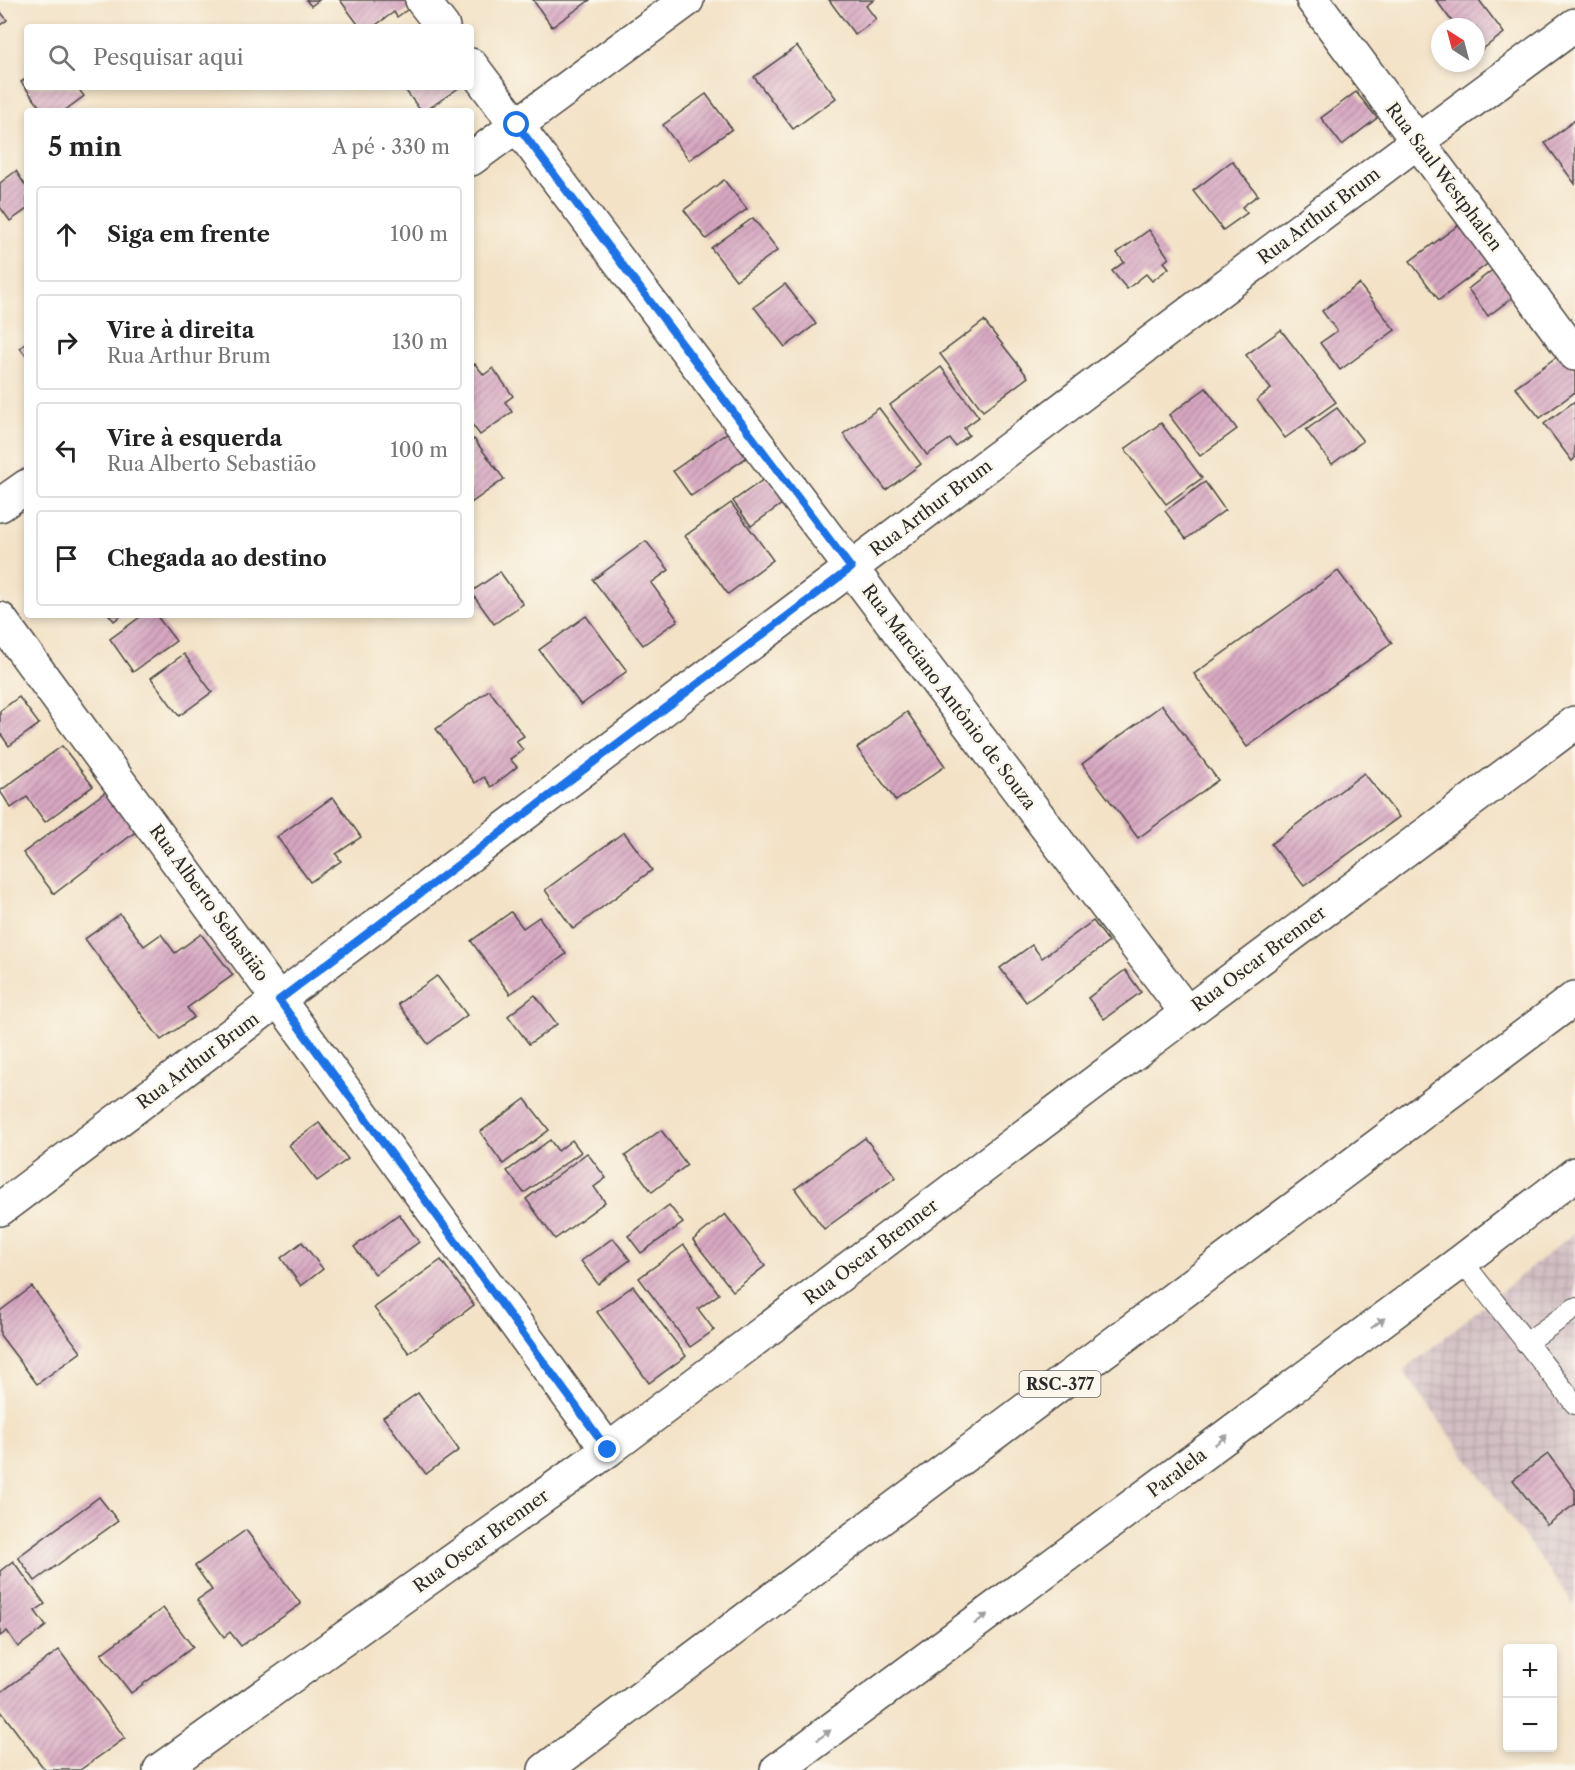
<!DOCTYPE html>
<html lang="pt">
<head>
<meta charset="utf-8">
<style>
  :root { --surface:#fff; --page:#f6f6f6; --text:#222; --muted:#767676; --line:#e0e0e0 }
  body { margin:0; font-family:"Libre Caslon Text",serif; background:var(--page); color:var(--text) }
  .controls { position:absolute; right:18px; bottom:18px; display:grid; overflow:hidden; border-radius:6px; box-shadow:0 3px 9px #0003 }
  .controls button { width:54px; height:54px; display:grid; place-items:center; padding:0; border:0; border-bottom:2px solid var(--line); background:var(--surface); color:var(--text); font:30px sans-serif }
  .compass { position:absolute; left:1431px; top:18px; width:54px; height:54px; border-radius:50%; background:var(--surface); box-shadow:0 3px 9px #0003; rotate:324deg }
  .stop { position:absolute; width:18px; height:18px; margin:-14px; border:4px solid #1a73e8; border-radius:50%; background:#fff }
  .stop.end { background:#1a73e8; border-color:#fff; box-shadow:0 2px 6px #0008 }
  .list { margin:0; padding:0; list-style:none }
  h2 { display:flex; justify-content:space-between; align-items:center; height:78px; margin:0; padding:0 24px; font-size:26px }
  h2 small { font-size:20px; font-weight:400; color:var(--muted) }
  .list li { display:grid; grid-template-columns:39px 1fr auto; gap:18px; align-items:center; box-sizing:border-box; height:96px; margin:0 12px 12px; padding:0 12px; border:2px solid var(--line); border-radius:6px }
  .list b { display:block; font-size:22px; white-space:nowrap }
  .list p { margin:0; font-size:20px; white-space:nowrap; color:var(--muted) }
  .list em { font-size:20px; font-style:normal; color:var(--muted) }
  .icon { flex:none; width:33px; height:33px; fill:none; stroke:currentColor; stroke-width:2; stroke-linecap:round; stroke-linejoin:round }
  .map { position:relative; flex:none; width:1575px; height:1770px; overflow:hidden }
  .search { position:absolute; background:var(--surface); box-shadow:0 3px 9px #0003; left:24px; top:24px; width:450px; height:66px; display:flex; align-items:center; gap:15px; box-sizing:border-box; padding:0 21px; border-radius:6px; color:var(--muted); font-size:22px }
  .panel { position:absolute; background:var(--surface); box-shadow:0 3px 9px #0003; left:24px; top:108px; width:450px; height:510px; border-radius:6px }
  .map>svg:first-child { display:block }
</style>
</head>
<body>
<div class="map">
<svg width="1575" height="1770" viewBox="0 0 1575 1770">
  <defs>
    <pattern id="industrial-grid" width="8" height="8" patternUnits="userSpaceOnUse" patternTransform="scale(1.5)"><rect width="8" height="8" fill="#d2bec3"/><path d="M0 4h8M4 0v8" fill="none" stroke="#b4a3a8"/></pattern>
    <pattern id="building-hatch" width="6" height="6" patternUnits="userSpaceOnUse" patternTransform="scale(1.5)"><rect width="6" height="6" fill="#d7a7c1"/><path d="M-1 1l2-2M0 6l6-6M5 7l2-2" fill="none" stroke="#af889d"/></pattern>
  </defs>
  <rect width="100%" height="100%" fill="#fbf7ec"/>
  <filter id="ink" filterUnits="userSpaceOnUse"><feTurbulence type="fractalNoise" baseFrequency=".0167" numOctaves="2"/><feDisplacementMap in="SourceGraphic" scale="12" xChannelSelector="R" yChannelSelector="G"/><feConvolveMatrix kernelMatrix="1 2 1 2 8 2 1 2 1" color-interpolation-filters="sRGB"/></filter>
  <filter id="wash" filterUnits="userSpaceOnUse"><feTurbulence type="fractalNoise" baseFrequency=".008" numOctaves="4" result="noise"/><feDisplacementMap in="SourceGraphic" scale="24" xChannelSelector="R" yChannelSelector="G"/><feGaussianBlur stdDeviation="1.35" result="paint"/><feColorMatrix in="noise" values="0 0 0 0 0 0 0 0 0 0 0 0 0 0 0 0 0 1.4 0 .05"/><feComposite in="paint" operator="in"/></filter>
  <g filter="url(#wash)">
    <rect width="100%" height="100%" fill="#f3e2c6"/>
    <polygon fill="url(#industrial-grid)" points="1575,1232 1575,1606 1403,1371"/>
    <g id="blocks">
      <g fill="url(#building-hatch)">
        <polygon points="306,0 319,0 311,6"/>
        <polygon points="340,0 406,0 411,7 397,17 394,12 373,27 360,27"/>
        <polygon points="533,0 590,0 552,27"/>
        <polygon points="829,0 874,0 866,6 876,19 855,35"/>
        <polygon points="1436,0 1479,0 1504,33 1476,54 1476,27 1456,27"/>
        <polygon points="0,11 7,20 0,25"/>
        <polygon points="797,46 836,98 793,129 754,77"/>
        <polygon points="27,78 27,87 77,87 84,96 64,111 43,111 21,82"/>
        <polygon points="403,87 460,87 425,111 421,111"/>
        <polygon points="1356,92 1377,118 1342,145 1321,118"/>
        <polygon points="706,94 732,129 689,160 663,125"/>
        <polygon points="1575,120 1575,184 1545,143"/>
        <polygon points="1232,161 1258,195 1242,207 1247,213 1223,230 1193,191"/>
        <polygon points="16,171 27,188 27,209 10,221 0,207 0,183"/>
        <polygon points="724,180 747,209 706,239 684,210"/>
        <polygon points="753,218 778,250 736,280 711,248"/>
        <polygon points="1464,221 1494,259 1439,300 1410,261"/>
        <polygon points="1149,230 1169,258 1164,262 1169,268 1152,281 1146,274 1127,289 1112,271 1124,262 1117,253"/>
        <polygon points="1499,265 1520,292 1488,316 1468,289"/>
        <polygon points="785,284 816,324 785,347 754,307"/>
        <polygon points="1359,284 1395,330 1340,370 1320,343 1337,331 1322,311"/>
        <polygon points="984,321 1028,377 983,411 940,354"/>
        <polygon points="1281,330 1336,402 1285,438 1257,400 1271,389 1246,355"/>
        <polygon points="27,342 27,357 20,348"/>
        <polygon points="1562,353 1575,370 1575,392 1540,418 1515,387"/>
        <polygon points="475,364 484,375 493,368 513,396 505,402 512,412 480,435 471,423 471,366"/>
        <polygon points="941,367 979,417 964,428 969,435 955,446 950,439 927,455 890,405"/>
        <polygon points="1206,388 1237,429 1200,456 1169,415"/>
        <polygon points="1575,401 1575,458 1572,461 1544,424"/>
        <polygon points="879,408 921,464 886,490 843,434"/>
        <polygon points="1337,408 1363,441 1332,464 1306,430"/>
        <polygon points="1161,423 1202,478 1166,504 1125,449"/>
        <polygon points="731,430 750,455 691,496 673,471"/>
        <polygon points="474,439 504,479 471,503 471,442"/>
        <polygon points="767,477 786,501 751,526 733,501"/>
        <polygon points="1205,482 1225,510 1186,539 1165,511"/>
        <polygon points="731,503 773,560 728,594 685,536"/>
        <polygon points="646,541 669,570 651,583 678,620 643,645 593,580"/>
        <polygon points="1338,571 1392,643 1247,747 1194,674"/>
        <polygon points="500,572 523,604 494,624 471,592"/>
        <polygon points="109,615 122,615 114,621"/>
        <polygon points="143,615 156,615 176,641 133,672 110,639"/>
        <polygon points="586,616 627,671 581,705 539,650"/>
        <polygon points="184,654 212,692 179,716 151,678"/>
        <polygon points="489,690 524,736 516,741 523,750 510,759 517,767 491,787 484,777 475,783 436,729"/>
        <polygon points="19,697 39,724 9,746 0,733 0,711"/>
        <polygon points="1162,705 1218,780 1138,838 1082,764"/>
        <polygon points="907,712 945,766 896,801 857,748"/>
        <polygon points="62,746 93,786 45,822 27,797 11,808 0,791"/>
        <polygon points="1364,773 1399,817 1304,886 1271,844"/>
        <polygon points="108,790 138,830 54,894 23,853"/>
        <polygon points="333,797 361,837 336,854 341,861 310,882 277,837"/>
        <polygon points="624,832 652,870 573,929 545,890"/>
        <polygon points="511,912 523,928 539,917 566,954 510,994 471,941"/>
        <polygon points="120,914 144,946 161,934 175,953 201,934 233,975 187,1008 194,1017 161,1040 85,939"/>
        <polygon points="1093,921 1109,942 1026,1002 1000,968 1032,945 1042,958"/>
        <polygon points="1125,970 1141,992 1104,1019 1088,998"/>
        <polygon points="437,976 467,1015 428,1044 398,1004"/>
        <polygon points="535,995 557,1024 529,1044 508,1016"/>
        <polygon points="525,1099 549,1130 503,1164 480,1132"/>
        <polygon points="319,1123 348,1159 317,1181 289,1145"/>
        <polygon points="661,1130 687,1165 652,1192 625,1156"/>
        <polygon points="865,1138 896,1177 824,1229 795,1189"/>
        <polygon points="550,1140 558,1151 572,1140 581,1152 524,1193 507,1171"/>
        <polygon points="587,1153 606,1178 594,1187 605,1202 555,1239 526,1199"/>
        <polygon points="669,1205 683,1223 641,1253 628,1236"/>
        <polygon points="399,1214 419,1242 375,1274 354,1247"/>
        <polygon points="725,1214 765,1266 733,1291 693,1240"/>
        <polygon points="613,1238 630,1260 598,1284 581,1261"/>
        <polygon points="302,1242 323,1269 301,1286 281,1258"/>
        <polygon points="684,1245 719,1294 698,1309 714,1330 690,1347 639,1278"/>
        <polygon points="441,1260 474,1305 409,1353 374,1308"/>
        <polygon points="633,1286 686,1356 649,1383 597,1312"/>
        <polygon points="32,1287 81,1352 37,1384 0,1335 0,1311"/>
        <polygon points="418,1393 459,1450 426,1474 383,1417"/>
        <polygon points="1548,1454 1575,1490 1575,1504 1547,1525 1513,1480"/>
        <polygon points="99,1497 118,1521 35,1581 18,1557"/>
        <polygon points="246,1530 301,1604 241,1646 230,1632 224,1637 197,1600 212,1590 195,1566"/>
        <polygon points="13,1561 45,1604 35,1611 46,1626 18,1647 7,1631 0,1636 0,1571"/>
        <polygon points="163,1608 193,1647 131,1693 101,1654"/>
        <polygon points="59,1650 125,1738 80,1770 45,1770 0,1710 0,1693"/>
      </g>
    </g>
  </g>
  <g filter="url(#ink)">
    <use href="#blocks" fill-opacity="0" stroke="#494642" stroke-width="1.5"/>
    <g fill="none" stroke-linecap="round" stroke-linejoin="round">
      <g stroke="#494642" stroke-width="22">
        <g id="lane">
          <polyline points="1462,1261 1575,1404"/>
          <polyline points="1526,1343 1575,1308"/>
        </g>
      </g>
      <g stroke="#494642" stroke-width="36">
        <g id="street">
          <polyline points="422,0 443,27"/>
          <polyline points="1313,0 1575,354"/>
          <polyline points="471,65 1187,1013"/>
          <polyline points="471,159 687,0"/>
          <polyline points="0,505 27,486"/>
          <polyline points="0,619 608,1450"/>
          <polyline points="0,1209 1418,141 1575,25"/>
          <polyline points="160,1770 608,1450 1187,1013 1575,723"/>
          <polyline points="777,1770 1462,1261 1575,1174"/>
        </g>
      </g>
      <g stroke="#494642" stroke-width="36">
        <polyline id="primary" points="545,1770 1575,998"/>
      </g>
      <use href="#lane" stroke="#fff" stroke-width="20"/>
      <use href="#street" stroke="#fff" stroke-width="33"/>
      <use href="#primary" stroke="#fff" stroke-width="33"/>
    </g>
    <defs><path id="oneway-solid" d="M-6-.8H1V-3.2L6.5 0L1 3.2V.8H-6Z" transform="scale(1.5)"/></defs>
    <g fill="#a0a0a0">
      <use href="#oneway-solid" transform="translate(1378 1323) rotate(-37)"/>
      <use href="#oneway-solid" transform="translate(1221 1440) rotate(-37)"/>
      <use href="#oneway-solid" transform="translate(981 1619) rotate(-37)"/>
      <use href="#oneway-solid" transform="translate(824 1735) rotate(-37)"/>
    </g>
  </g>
  <g fill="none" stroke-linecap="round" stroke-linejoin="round" filter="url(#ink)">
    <polyline stroke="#1a73e8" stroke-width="8" points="517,125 851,568 279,1000 608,1450"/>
  </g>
  <g text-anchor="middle" stroke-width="5" stroke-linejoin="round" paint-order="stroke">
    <rect fill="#fbf7ec" stroke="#696865" stroke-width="1.5" x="1019.5" y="1371" width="81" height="26" rx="4.5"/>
    <g font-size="16" font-weight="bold" fill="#2b2b2b">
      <text x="1060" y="1390">RSC-377</text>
    </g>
    <g font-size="18" fill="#2b2b2b" stroke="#fbf7ec">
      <text transform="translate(1444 177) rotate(53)" y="6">Rua Saul Westphalen</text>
      <text transform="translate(1319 216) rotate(-37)" y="6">Rua Arthur Brum</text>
      <text transform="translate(931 508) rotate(-37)" y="6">Rua Arthur Brum</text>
      <text transform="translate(949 697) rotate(53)" y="6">Rua Marciano Antônio de Souza</text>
      <text transform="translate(209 903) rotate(54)" y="6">Rua Alberto Sebastião</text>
      <text transform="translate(1259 959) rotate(-37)" y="6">Rua Oscar Brenner</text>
      <text transform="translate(198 1061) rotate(-37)" y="6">Rua Arthur Brum</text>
      <text transform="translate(871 1252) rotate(-37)" y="6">Rua Oscar Brenner</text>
      <text transform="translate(1177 1473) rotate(-37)" y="6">Paralela</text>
      <text transform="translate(481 1541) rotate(-36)" y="6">Rua Oscar Brenner</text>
    </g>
  </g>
</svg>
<div class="controls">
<button>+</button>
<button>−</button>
</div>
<svg class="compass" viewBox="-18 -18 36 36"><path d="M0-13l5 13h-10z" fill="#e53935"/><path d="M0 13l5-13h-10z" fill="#767676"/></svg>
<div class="stop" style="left:517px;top:125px"></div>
<div class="stop end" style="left:608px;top:1450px"></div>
<div class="search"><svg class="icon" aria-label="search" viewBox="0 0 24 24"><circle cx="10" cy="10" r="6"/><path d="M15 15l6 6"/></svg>Pesquisar aqui</div>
<section class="panel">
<h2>5 min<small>A pé · 330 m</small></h2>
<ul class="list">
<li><svg class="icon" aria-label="ahead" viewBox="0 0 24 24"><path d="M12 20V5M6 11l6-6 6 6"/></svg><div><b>Siga em frente</b></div><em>100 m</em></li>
<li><svg class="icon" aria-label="right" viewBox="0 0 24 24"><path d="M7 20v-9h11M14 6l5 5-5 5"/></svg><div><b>Vire à direita</b><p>Rua Arthur Brum</p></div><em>130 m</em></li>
<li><svg class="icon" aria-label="left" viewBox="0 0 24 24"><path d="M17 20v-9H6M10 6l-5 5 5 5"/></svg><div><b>Vire à esquerda</b><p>Rua Alberto Sebastião</p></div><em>100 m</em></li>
<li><svg class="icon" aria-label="arrive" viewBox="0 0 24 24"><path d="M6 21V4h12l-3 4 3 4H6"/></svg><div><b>Chegada ao destino</b></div></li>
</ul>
</section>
</div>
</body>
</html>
